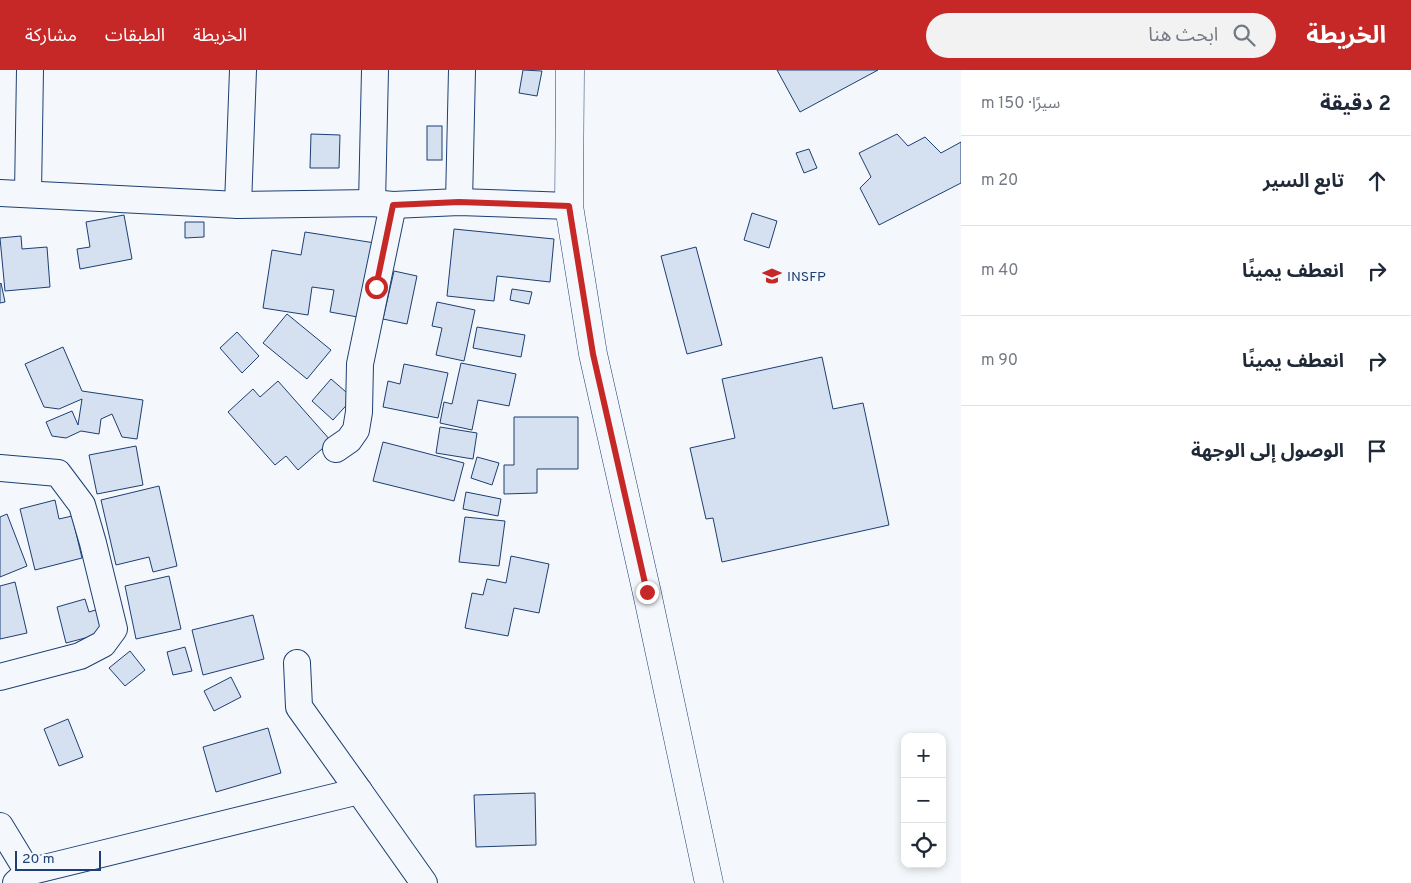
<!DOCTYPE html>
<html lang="ar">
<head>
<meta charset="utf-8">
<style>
  :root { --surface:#fff; --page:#f2f2f3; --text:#1f2937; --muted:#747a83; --line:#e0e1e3; --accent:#c62828 }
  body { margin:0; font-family:Overpass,"Noto Sans Arabic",sans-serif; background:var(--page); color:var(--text); direction:rtl }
  .controls { position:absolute; right:15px; bottom:15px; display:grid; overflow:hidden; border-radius:10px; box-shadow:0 2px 8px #0003 }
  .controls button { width:45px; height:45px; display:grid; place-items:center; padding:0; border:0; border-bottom:1px solid var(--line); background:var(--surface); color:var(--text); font:25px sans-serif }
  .scale { position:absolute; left:15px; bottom:12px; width:86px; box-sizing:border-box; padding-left:5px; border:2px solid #1d3f73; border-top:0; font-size:14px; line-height:18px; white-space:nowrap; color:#1d3f73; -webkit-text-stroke:4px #f4f7fb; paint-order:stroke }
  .stop { position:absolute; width:15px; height:15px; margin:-11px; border:4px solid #c62828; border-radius:50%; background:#fff }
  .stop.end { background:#c62828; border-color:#fff; box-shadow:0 1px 5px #0008 }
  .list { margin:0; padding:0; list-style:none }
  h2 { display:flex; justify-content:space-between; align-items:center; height:65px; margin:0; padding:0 20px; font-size:21px }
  h2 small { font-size:16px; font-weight:400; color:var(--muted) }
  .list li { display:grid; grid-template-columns:32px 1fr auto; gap:15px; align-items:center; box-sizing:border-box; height:90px; padding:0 20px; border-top:1px solid var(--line) }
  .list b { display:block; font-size:19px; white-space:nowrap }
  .list em { font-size:16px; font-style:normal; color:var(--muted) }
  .icon { flex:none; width:28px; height:28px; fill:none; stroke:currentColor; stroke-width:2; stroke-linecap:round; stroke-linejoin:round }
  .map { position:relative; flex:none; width:961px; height:813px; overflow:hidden; direction:ltr }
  header { display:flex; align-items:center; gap:30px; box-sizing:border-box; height:70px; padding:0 25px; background:var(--accent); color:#fff }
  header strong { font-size:24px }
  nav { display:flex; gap:28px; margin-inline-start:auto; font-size:18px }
  .search { width:350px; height:45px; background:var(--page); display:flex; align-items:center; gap:12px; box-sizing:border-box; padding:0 18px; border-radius:28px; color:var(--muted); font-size:19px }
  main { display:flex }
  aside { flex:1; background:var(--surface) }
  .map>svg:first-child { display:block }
</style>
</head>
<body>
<header>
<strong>الخريطة</strong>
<div class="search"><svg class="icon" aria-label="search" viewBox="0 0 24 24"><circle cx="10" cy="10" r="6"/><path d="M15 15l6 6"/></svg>ابحث هنا</div>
<nav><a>الخريطة</a><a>الطبقات</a><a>مشاركة</a></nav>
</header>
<main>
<aside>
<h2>2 دقيقة<small>سيرًا · 150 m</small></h2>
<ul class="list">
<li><svg class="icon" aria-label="ahead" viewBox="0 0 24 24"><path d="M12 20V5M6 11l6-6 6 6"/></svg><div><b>تابع السير</b></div><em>20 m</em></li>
<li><svg class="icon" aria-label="right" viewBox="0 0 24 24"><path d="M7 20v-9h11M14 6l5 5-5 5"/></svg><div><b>انعطف يمينًا</b></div><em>40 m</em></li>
<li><svg class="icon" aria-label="right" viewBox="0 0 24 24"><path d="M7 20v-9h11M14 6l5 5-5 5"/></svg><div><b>انعطف يمينًا</b></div><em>90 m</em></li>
<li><svg class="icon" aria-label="arrive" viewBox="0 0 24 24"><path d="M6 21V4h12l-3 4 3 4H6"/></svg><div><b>الوصول إلى الوجهة</b></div></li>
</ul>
</aside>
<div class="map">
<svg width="961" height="813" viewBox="0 0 961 813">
  <rect width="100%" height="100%" fill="#f4f7fb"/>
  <g fill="#d5e0f0" stroke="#1d3f73">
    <polygon points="523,0 542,1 537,26 519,23"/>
    <polygon points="777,0 878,0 800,42"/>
    <rect x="427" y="56" width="15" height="34"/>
    <polygon points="311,64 340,65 339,98 310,98"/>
    <polygon points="897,64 908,76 925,67 941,83 961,72 961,113 879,155 860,118 871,107 859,83"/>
    <polygon points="809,79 817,98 804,103 796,83"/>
    <polygon points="752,143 777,151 769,178 744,170"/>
    <polygon points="124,145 132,189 80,199 77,179 90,177 86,152"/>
    <polygon points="185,152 204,152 204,167 185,168"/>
    <polygon points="454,159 554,169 550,212 497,206 494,231 447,226"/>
    <polygon points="305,162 375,173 363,248 330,242 334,220 312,217 308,245 263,238 272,180 301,185"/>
    <polygon points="21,166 22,179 47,177 50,217 5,221 0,168"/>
    <polygon points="696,177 722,275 687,284 661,186"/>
    <polygon points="394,201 417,206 407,254 383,249"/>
    <polygon points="1,213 5,232 0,233 0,214"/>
    <polygon points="512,219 532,222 529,234 510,230"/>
    <polygon points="437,232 475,240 464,291 436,285 442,258 432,256"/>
    <polygon points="287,244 331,280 307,309 263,273"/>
    <polygon points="477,257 525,265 521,287 473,278"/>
    <polygon points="237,262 259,286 242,303 220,278"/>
    <polygon points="63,277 82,321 143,330 137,369 122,367 112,344 101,349 99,364 81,361 66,368 52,366 46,352 72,341 78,355 82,329 59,339 44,337 25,294"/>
    <polygon points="822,287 833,339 863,333 889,455 722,492 713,448 706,449 690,378 735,368 722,309"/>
    <polygon points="461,293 516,304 509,336 478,330 472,360 440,353 444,332 452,334"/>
    <polygon points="404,294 448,303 438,348 383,337 388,311 400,314"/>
    <polygon points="331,309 353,328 333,350 312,331"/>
    <polygon points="278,311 331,371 298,400 286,386 275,395 228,342 253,319 260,327"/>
    <polygon points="514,347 578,347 578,399 537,399 537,423 504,424 504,395 514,395"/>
    <polygon points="440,357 477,363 473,389 436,383"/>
    <polygon points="383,372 464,393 454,431 373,411"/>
    <polygon points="136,376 143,415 97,424 89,385"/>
    <polygon points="477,387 499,393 492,415 471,408"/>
    <polygon points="159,416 177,496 153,502 149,487 116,495 101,430"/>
    <polygon points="466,422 501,429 498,446 463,439"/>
    <polygon points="55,430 59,449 72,446 82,488 35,500 20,439"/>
    <polygon points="7,444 27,496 0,507 0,447"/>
    <polygon points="465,447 505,451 499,496 459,492"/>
    <polygon points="511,486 549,494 539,543 514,538 508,566 465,558 472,523 483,525 487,509 506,513"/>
    <polygon points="169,506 181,559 136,569 125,516"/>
    <polygon points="15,512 27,563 0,569 0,516"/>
    <polygon points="85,529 89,542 102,538 108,562 66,573 57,537"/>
    <polygon points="253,545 264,589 203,605 192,560"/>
    <polygon points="185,577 192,601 173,605 167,582"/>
    <polygon points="130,581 145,600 125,616 109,598"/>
    <polygon points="231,607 241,627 214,641 204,621"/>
    <polygon points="68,649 83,687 59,696 44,659"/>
    <polygon points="268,658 281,703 216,722 203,677"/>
    <polygon points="535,723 536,775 476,777 474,725"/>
  </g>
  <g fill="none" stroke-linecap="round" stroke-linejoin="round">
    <g stroke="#1d3f73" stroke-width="28">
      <g id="street">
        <polyline points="0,123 238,135 372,133 393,135 459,132 569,136"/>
        <polyline points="28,123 30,0"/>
        <polyline points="459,132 462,0"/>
        <polyline points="372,133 375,0"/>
        <polyline points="238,135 243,0"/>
        <polyline points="336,379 349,370 356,360 359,342 360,294 393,135"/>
        <polyline points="0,398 58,403 82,435 93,473 114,559 103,574 80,586 0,607"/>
        <polyline points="359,721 424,813"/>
        <polyline points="0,756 28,802 16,813"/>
        <polyline points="28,802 359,721 299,637 297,593"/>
      </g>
    </g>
    <g stroke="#1d3f73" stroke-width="29">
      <polyline id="secondary" points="570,0 569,136 593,284 647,523 709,813"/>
    </g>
    <use href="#street" stroke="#f4f7fb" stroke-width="26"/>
    <use href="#secondary" stroke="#f4f7fb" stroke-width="28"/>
  </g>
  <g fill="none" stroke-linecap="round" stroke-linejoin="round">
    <polyline stroke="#c62828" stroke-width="6" points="376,217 393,135 459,132 569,136 593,284 647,522"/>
  </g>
  <defs>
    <g id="university-bare" transform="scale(1.5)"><path d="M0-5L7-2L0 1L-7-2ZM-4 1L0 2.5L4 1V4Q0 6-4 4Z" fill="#c62828" stroke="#f4f7fb" stroke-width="2.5" paint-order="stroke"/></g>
  </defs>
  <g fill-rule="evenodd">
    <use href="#university-bare" x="772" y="206"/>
  </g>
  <g text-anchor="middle" stroke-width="4" stroke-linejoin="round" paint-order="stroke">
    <g font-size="14" fill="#1d3f73" stroke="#f4f7fb" text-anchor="start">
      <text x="787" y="211">INSFP</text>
    </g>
  </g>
</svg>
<div class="controls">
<button>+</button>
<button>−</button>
<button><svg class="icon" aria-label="locate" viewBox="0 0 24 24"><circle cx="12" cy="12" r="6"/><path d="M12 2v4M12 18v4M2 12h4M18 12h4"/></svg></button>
</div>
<div class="scale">20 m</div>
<div class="stop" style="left:376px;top:217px"></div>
<div class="stop end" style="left:647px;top:522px"></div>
</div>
</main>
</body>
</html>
